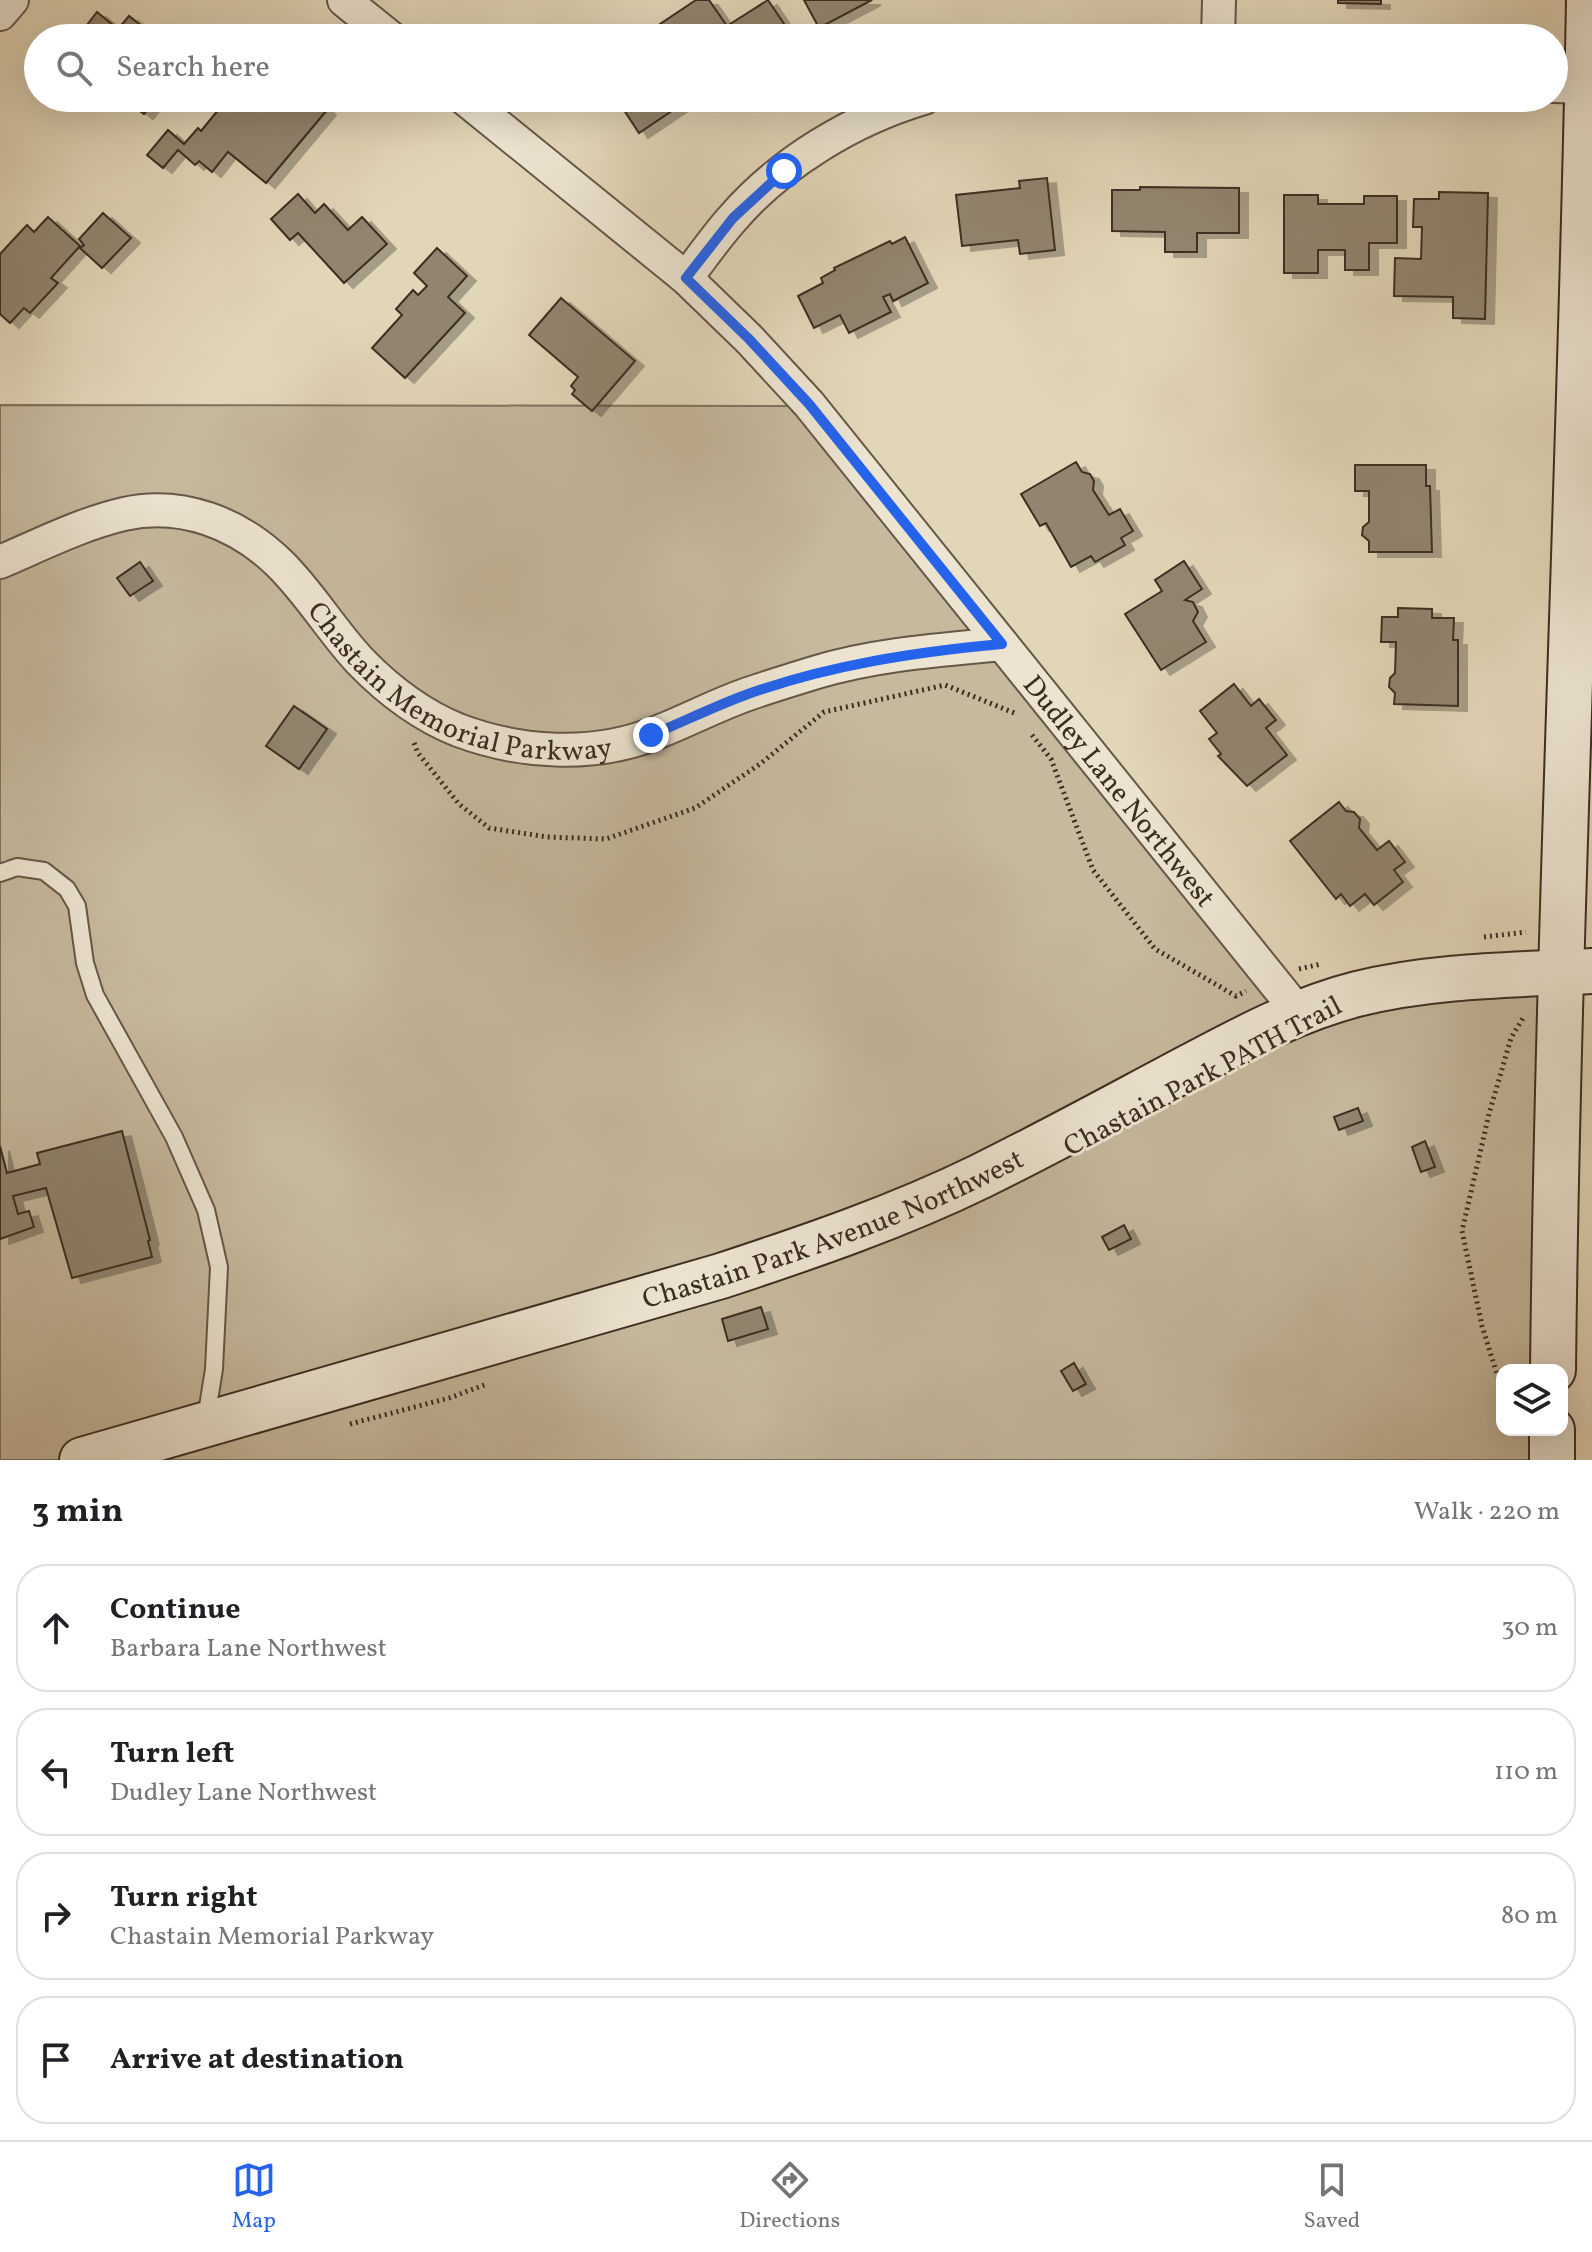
<!DOCTYPE html>
<html lang="en">
<head>
<meta charset="utf-8">
<style>
  :root { --surface:#fff; --page:#f6f6f6; --text:#202124; --muted:#757577; --line:#e0e0e0; --accent:#2563eb }
  body { margin:0; font-family:Vollkorn,serif; background:var(--page); color:var(--text) }
  .controls { position:absolute; right:24px; bottom:24px; display:grid; overflow:hidden; border-radius:16px; box-shadow:0 8px 32px #0002 }
  .controls button { width:72px; height:72px; display:grid; place-items:center; padding:0; border:0; border-bottom:2px solid var(--line); background:var(--surface); color:var(--text); font:40px sans-serif }
  .stop { position:absolute; width:24px; height:24px; margin:-18px; border:6px solid #2563eb; border-radius:50%; background:#fff }
  .stop.end { background:#2563eb; border-color:#fff; box-shadow:0 2px 8px #0008 }
  .list { margin:0; padding:0; list-style:none }
  h2 { display:flex; justify-content:space-between; align-items:center; height:104px; margin:0; padding:0 32px; font-size:34px }
  h2 small { font-size:26px; font-weight:400; color:var(--muted) }
  .list li { display:grid; grid-template-columns:52px 1fr auto; gap:24px; align-items:center; box-sizing:border-box; height:128px; margin:0 16px 16px; padding:0 16px; border:2px solid var(--line); border-radius:32px }
  .list b { display:block; font-size:30px; white-space:nowrap }
  .list p { margin:0; font-size:26px; white-space:nowrap; color:var(--muted) }
  .list em { font-size:26px; font-style:normal; color:var(--muted) }
  .icon { flex:none; width:44px; height:44px; fill:none; stroke:currentColor; stroke-width:2; stroke-linecap:round; stroke-linejoin:round }
  .map { position:relative; flex:none; width:1592px; height:1460px; overflow:hidden }
  .search { position:absolute; background:var(--surface); box-shadow:0 8px 32px #0002; left:24px; right:24px; top:24px; height:88px; display:flex; align-items:center; gap:20px; box-sizing:border-box; padding:0 28px; border-radius:44px; color:var(--muted); font-size:30px }
  .sheet { height:680px; background:var(--surface) }
  nav { display:flex; justify-content:space-around; align-items:center; box-sizing:border-box; height:112px; border-top:2px solid var(--line); background:var(--surface); font-size:22px; color:var(--muted) }
  nav a { display:grid; justify-items:center; gap:4px }
  nav .on { color:var(--accent) }
  .map>svg:first-child { display:block }
</style>
</head>
<body>
<div class="map">
<svg width="1592" height="1460" viewBox="0 0 1592 1460">
  <defs>
    <filter id="shadow"><feDropShadow dx="9" dy="5" stdDeviation="0" flood-color="#0004"/></filter>
  </defs>
  <rect width="100%" height="100%" fill="#e2d6b8"/>
  <filter id="stains"><feTurbulence type="fractalNoise" baseFrequency=".0025" numOctaves="4"/><feColorMatrix values="0 0 0 0 .2 0 0 0 0 .09 0 0 0 0 .02 0 0 0 .5 -.17"/></filter>
  <radialGradient id="worn" r=".72"><stop offset=".6" stop-color="#630" stop-opacity="0"/><stop offset="1" stop-color="#630" stop-opacity=".3"/></radialGradient>
  <polygon fill="#c6b99e" stroke="#817360" stroke-width="2" points="0,405 814,406 1290,1014 1555,947 1546,1370 1502,1370 1502,1430 1544,1430 1544,1460 0,1460"/>
  <g fill="#928570" stroke="#3c2d22" stroke-width="2" filter="url(#shadow)">
    <polygon points="696,0 709,0 727,26 768,0 793,37 656,38 651,30"/>
    <polygon points="804,0 872,0 819,28"/>
    <polygon points="1338,0 1381,0 1381,4 1338,3"/>
    <polygon points="97,12 118,29 129,16 157,38 77,38"/>
    <polygon points="123,98 157,98 144,114"/>
    <polygon points="228,98 303,98 300,102 302,104 307,98 313,98 327,110 266,183 228,152 212,172 199,161 195,165 178,150 163,168 147,155 168,130 184,144 198,128 201,131"/>
    <polygon points="622,98 691,98 639,133 618,101"/>
    <polygon points="1047,178 1055,250 1020,254 1018,240 962,246 956,195 1020,188 1019,181"/>
    <polygon points="1140,187 1239,188 1239,233 1197,233 1197,252 1165,252 1165,232 1112,231 1112,190 1140,190"/>
    <polygon points="1439,192 1488,193 1485,319 1453,318 1453,297 1394,296 1395,258 1421,259 1422,227 1413,227 1414,199 1439,199"/>
    <polygon points="298,194 315,213 324,204 348,230 362,217 387,244 344,283 298,233 290,240 271,219"/>
    <polygon points="1284,195 1318,195 1318,204 1364,204 1364,196 1397,196 1397,243 1369,243 1369,270 1345,270 1345,250 1318,250 1318,273 1284,273"/>
    <polygon points="103,213 131,238 102,268 80,248 84,245 79,239"/>
    <polygon points="48,217 80,246 51,278 58,283 30,313 24,308 10,323 0,314 0,254 27,225 34,232"/>
    <polygon points="905,237 928,283 893,301 890,294 883,297 891,312 849,333 840,315 814,328 798,296 823,283 821,278 835,270 834,268 890,241 892,244"/>
    <polygon points="437,248 467,276 448,297 465,313 405,378 372,348 402,315 396,309 413,290 418,295 427,286 414,273"/>
    <polygon points="561,298 635,361 592,411 572,394 575,390 571,386 578,377 529,335"/>
    <polygon points="1076,462 1082,472 1090,474 1094,481 1093,490 1109,515 1120,509 1133,531 1121,538 1125,545 1095,562 1091,556 1071,567 1046,523 1040,526 1021,494"/>
    <polygon points="1355,465 1426,465 1426,486 1430,486 1432,552 1369,552 1369,541 1362,535 1363,527 1369,522 1369,491 1355,491"/>
    <polygon points="1184,561 1202,589 1185,600 1193,602 1198,612 1193,621 1206,642 1161,670 1125,614 1162,591 1155,580"/>
    <polygon points="140,562 153,581 130,596 117,578"/>
    <polygon points="1398,608 1432,609 1432,618 1454,618 1453,640 1458,640 1458,706 1394,704 1395,693 1389,687 1390,678 1395,673 1396,642 1381,642 1382,617 1398,617"/>
    <polygon points="1234,684 1251,706 1259,699 1276,720 1266,728 1287,755 1247,786 1218,756 1221,754 1209,739 1217,733 1200,711"/>
    <polygon points="294,706 327,729 299,769 266,746"/>
    <polygon points="1339,802 1346,811 1354,812 1360,819 1359,828 1377,850 1389,841 1405,862 1394,870 1403,882 1374,905 1365,894 1350,906 1341,894 1336,899 1290,841"/>
    <polygon points="1358,1108 1363,1121 1339,1130 1334,1117"/>
    <polygon points="122,1131 150,1240 148,1241 152,1257 72,1278 46,1188 13,1196 18,1214 29,1211 34,1227 0,1239 0,1146 7,1173 40,1164 37,1153"/>
    <polygon points="1425,1141 1435,1167 1421,1172 1412,1147"/>
    <polygon points="1124,1225 1131,1239 1109,1250 1102,1237"/>
    <polygon points="761,1307 768,1329 728,1341 722,1319"/>
    <polygon points="1074,1363 1086,1384 1073,1391 1061,1371"/>
  </g>
  <g fill="none" stroke-linecap="round" stroke-linejoin="round">
    <g stroke="#665748" stroke-width="20">
      <polyline id="lane" points="0,873 17,867 44,871 67,889 77,906 85,963 95,995 174,1137 206,1210 219,1267 214,1369 206,1419"/>
    </g>
    <g stroke="#665748" stroke-width="36">
      <g id="street">
        <polyline points="344,0 391,38"/>
        <polyline points="0,14 12,0"/>
        <polyline points="1218,38 1219,0"/>
        <polyline points="1554,86 1588,87"/>
        <path id="s1" d="M464 98 686 278 749 339 809 404 1299 1013"/>
        <path d="M686 278C701 259 715 238 732 219 780 163 853 119 924 98"/>
        <path id="s2" d="M0 562C40 545 81 524 124 514 181 501 238 523 279 563 309 592 331 630 360 661 387 689 421 715 458 730 519 753 592 758 653 734 685 722 716 705 748 694 771 686 794 679 817 672 877 654 940 650 1002 644"/>
      </g>
    </g>
    <g stroke="#3c2d22" stroke-width="48">
      <g id="secondary">
        <path d="M1553 1370C1558 913 1581 457 1589 0"/>
        <path id="s3" d="M82 1460 721 1276C809 1247 897 1217 981 1176 1052 1141 1121 1103 1191 1066 1244 1038 1298 1009 1357 994 1433 975 1514 975 1592 971"/>
        <polyline points="1552,1460 1552,1430"/>
      </g>
    </g>
    <g stroke="#3c2d22" stroke-width="5" stroke-dasharray="2 4" stroke-linecap="butt">
      <polyline points="1032,735 1051,759 1093,870 1155,949 1236,996 1246,991"/>
      <polyline points="414,743 418,753 459,804 489,828 547,837 606,839 695,808 760,764 824,712 945,685 1017,714"/>
      <polyline points="1484,937 1526,932"/>
      <polyline points="1299,969 1321,964"/>
      <polyline points="1502,1390 1482,1326 1462,1231 1489,1114 1511,1038 1523,1018"/>
      <polyline points="350,1424 449,1398 487,1384"/>
    </g>
    <use href="#lane" stroke="#ece4d1" stroke-width="16"/>
    <use href="#street" stroke="#ece4d1" stroke-width="32"/>
    <use href="#secondary" stroke="#ece4d1" stroke-width="44"/>
  </g>
  <g fill="none" stroke-linecap="round" stroke-linejoin="round">
    <path stroke="#2563eb" stroke-width="10" d="M651 735C683 722 715 706 748 694 830 665 915 652 1002 644L809 404 749 339 686 278 733 218 784 171"/>
  </g>
  <g text-anchor="middle" stroke-width="6" stroke-linejoin="round" paint-order="stroke">
    <g font-size="28" fill="#3c2d22" stroke="#ece4d1">
      <text dy="10" stroke="none"><textPath href="#s2" startOffset="532">Chastain Memorial Parkway</textPath></text>
      <text dy="10" stroke="none"><textPath href="#s1" startOffset="958">Dudley Lane Northwest</textPath></text>
      <text transform="translate(1202 1075) rotate(-28)" y="10">Chastain Park PATH Trail</text>
      <text dy="10" stroke="none"><textPath href="#s3" startOffset="786">Chastain Park Avenue Northwest</textPath></text>
    </g>
  </g>
  <rect width="100%" height="100%" filter="url(#stains)"/>
  <rect width="100%" height="100%" fill="url(#worn)"/>
</svg>
<div class="controls">
<button><svg class="icon" aria-label="layers" viewBox="0 0 24 24"><path d="M12 4l9 5-9 5-9-5zM3 14l9 5 9-5"/></svg></button>
</div>
<div class="stop" style="left:784px;top:171px"></div>
<div class="stop end" style="left:651px;top:735px"></div>
<div class="search"><svg class="icon" aria-label="search" viewBox="0 0 24 24"><circle cx="10" cy="10" r="6"/><path d="M15 15l6 6"/></svg>Search here</div>
</div>
<section class="sheet">
<h2>3 min<small>Walk · 220 m</small></h2>
<ul class="list">
<li><svg class="icon" aria-label="ahead" viewBox="0 0 24 24"><path d="M12 20V5M6 11l6-6 6 6"/></svg><div><b>Continue</b><p>Barbara Lane Northwest</p></div><em>30 m</em></li>
<li><svg class="icon" aria-label="left" viewBox="0 0 24 24"><path d="M17 20v-9H6M10 6l-5 5 5 5"/></svg><div><b>Turn left</b><p>Dudley Lane Northwest</p></div><em>110 m</em></li>
<li><svg class="icon" aria-label="right" viewBox="0 0 24 24"><path d="M7 20v-9h11M14 6l5 5-5 5"/></svg><div><b>Turn right</b><p>Chastain Memorial Parkway</p></div><em>80 m</em></li>
<li><svg class="icon" aria-label="arrive" viewBox="0 0 24 24"><path d="M6 21V4h12l-3 4 3 4H6"/></svg><div><b>Arrive at destination</b></div></li>
</ul>
</section>
<nav>
<a class="on"><svg class="icon" aria-label="map" viewBox="0 0 24 24"><path d="M3 6l6-2 6 2 6-2v14l-6 2-6-2-6 2zM9 4v14M15 6v14"/></svg>Map</a>
<a><svg class="icon" aria-label="directions" viewBox="0 0 24 24"><path d="M12 3l9 9-9 9-9-9zM9 14v-3h6M13 9l2 2-2 2"/></svg>Directions</a>
<a><svg class="icon" aria-label="saved" viewBox="0 0 24 24"><path d="M7 4h10v16l-5-4-5 4z"/></svg>Saved</a>
</nav>
</body>
</html>
